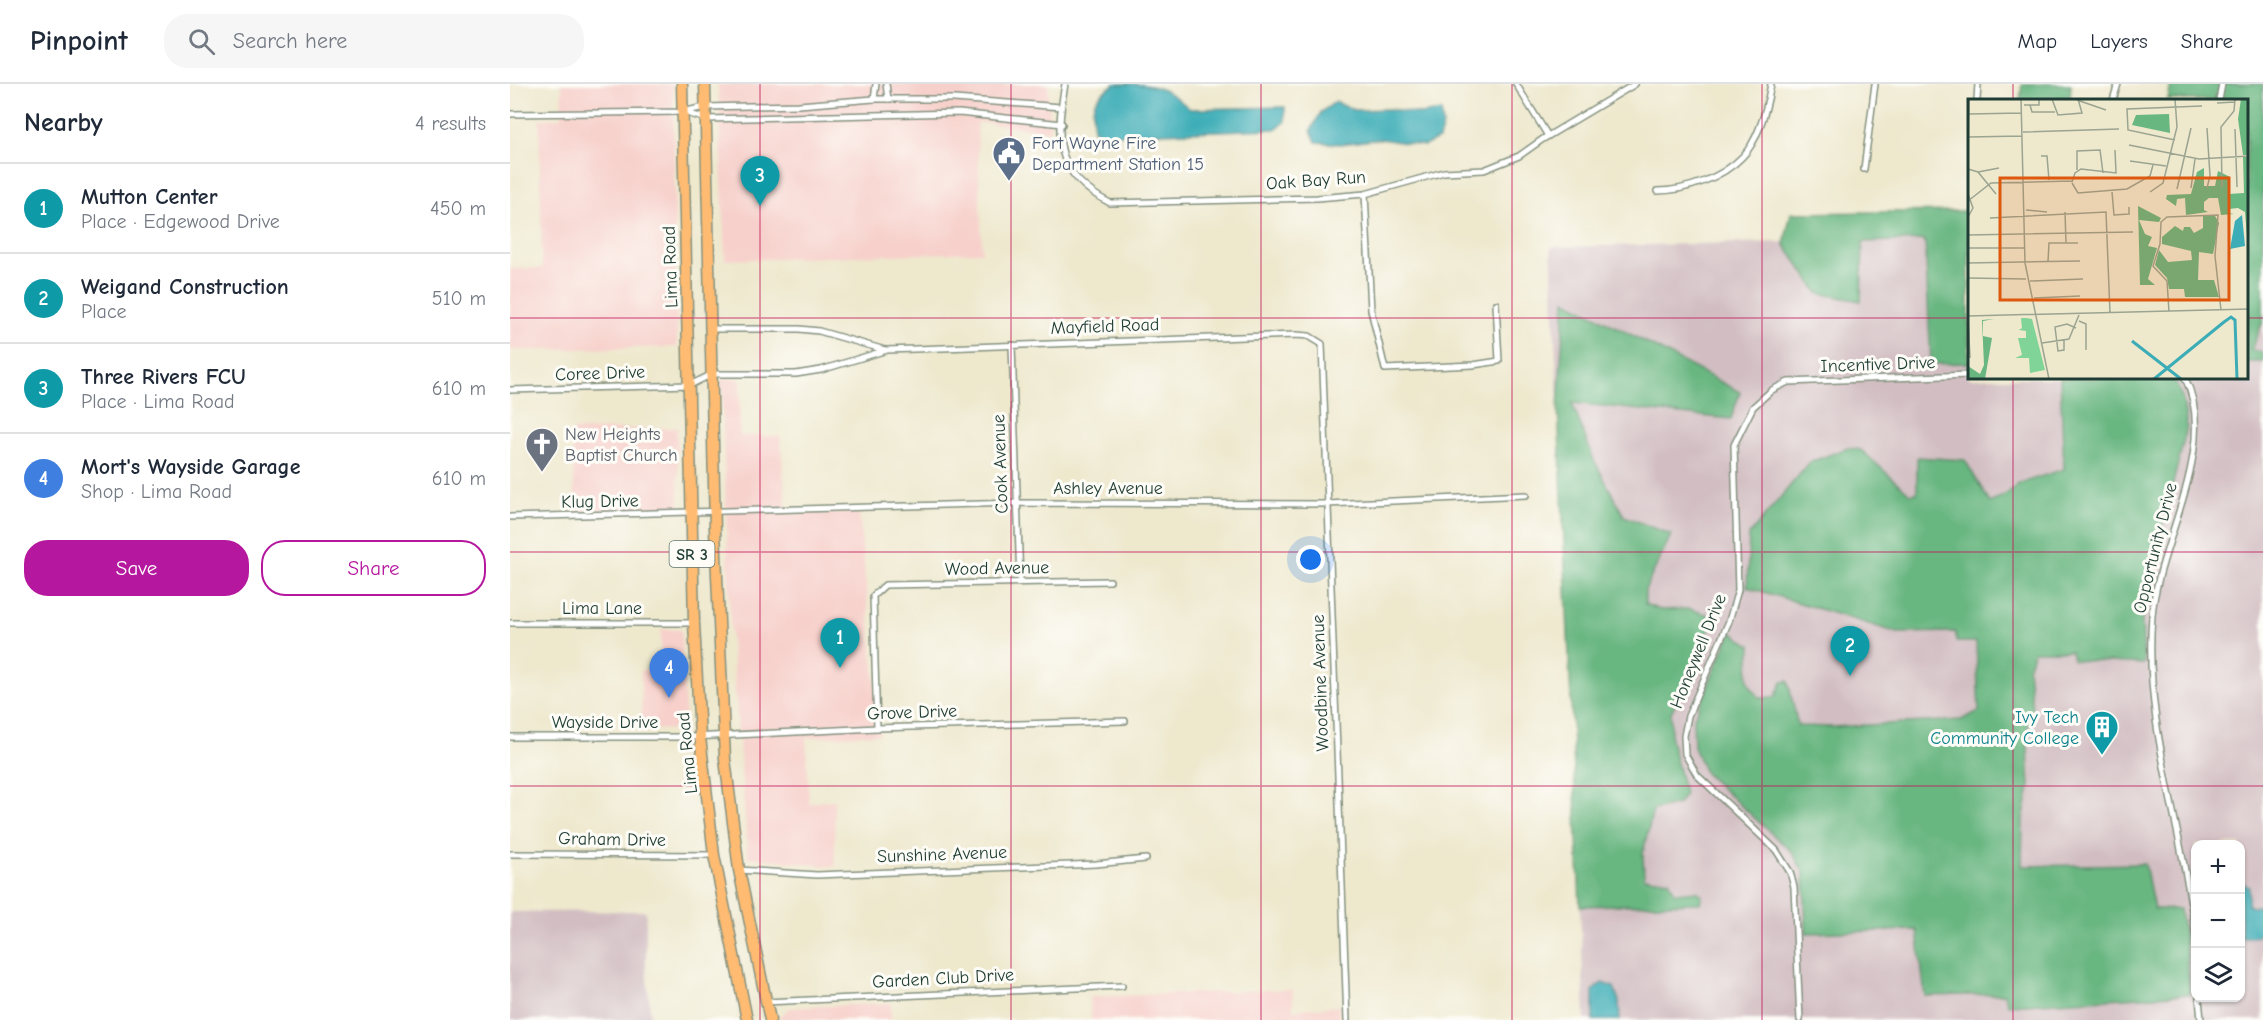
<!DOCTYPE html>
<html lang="en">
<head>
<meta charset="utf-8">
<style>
  :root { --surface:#fff; --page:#f6f6f7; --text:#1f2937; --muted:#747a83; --line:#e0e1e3; --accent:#b5179e }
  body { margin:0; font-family:"Comic Neue",sans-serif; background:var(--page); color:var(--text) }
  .controls { position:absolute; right:18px; bottom:18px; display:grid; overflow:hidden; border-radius:12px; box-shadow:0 2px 4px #0004 }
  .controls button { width:54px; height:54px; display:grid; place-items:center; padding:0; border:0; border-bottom:2px solid var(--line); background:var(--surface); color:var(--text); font:30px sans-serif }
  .you { position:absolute; left:801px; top:476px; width:21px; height:21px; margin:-15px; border:4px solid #fff; border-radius:50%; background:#1a73e8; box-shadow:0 0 0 9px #1a73e833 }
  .badge { display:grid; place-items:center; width:39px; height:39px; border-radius:50%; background:var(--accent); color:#fff; font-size:20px; font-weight:700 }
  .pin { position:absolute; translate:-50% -50px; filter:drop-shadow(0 2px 3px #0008) }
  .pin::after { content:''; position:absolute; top:32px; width:21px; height:18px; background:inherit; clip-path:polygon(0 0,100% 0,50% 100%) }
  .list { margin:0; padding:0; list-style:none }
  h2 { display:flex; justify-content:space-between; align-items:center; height:78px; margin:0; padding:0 24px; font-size:26px }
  h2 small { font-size:20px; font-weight:400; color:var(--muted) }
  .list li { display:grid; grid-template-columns:39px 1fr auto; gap:18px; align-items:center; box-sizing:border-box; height:90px; padding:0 24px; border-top:2px solid var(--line) }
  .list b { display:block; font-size:22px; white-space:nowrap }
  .list p { margin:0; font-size:20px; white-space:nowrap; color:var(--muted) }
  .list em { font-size:20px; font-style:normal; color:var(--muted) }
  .actions { display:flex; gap:12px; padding:18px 24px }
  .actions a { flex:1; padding:14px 0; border:2px solid var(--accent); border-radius:24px; text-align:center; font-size:21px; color:var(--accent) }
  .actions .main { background:var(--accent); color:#fff }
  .icon { flex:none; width:33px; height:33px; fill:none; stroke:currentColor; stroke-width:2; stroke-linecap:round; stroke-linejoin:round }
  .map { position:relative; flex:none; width:1753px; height:936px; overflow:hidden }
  header { display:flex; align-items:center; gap:36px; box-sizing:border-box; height:84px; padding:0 30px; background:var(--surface); border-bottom:2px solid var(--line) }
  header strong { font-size:28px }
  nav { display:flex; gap:33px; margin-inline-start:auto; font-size:21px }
  .search { width:420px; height:54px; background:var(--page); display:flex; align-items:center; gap:15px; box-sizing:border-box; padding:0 21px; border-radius:24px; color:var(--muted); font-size:22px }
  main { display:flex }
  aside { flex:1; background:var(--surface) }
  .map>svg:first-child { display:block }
</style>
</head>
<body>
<header>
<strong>Pinpoint</strong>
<div class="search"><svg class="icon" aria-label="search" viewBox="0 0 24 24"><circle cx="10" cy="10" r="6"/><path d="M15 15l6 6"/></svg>Search here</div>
<nav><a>Map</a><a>Layers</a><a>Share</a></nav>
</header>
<main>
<aside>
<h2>Nearby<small>4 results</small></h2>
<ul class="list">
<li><span class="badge" style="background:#0f9aa8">1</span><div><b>Mutton Center</b><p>Place · Edgewood Drive</p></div><em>450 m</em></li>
<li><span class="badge" style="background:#0f9aa8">2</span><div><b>Weigand Construction</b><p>Place</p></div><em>510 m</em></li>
<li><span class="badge" style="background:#0f9aa8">3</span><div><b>Three Rivers FCU</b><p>Place · Lima Road</p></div><em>610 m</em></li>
<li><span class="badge" style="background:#3f7fe0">4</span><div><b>Mort's Wayside Garage</b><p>Shop · Lima Road</p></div><em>610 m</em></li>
</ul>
<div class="actions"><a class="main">Save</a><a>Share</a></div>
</aside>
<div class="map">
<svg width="1753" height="936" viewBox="0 0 1753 936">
  <rect width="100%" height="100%" fill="#fdfcf7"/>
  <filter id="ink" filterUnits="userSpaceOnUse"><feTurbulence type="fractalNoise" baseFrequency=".0167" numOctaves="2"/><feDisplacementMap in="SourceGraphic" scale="12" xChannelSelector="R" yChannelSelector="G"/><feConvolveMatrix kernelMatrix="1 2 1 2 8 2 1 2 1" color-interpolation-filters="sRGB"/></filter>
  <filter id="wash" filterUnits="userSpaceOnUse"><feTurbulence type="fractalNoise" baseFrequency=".008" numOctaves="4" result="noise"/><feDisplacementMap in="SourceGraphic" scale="24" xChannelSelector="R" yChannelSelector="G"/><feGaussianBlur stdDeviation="1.35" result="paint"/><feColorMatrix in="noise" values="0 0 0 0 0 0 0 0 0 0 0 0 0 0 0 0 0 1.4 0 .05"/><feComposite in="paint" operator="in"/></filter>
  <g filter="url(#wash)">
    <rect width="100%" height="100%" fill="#eee8cd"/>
    <g fill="#f7d0cb">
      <polygon points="52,0 163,0 167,263 0,266 0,185 32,184 29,35 51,34"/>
      <polygon points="208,0 538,0 540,47 467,38 472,168 215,176"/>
      <polygon points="211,295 230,295 230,352 270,352 277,430 349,428 370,650 296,654 299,719 324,716 325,783 238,773 221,555"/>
      <polygon points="167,344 169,425 65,428 62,346"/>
      <polygon points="151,545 171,546 176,645 132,646 131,586 151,586"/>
      <polygon points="783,905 783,926 829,922 830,936 581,936 580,913"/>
      <polygon points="381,919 381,936 270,936 269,933 280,924"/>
    </g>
    <g fill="#d2bec2" fill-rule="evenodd">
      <path d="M1753 146V936H1075L1041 163 1459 154V294H1736L1737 147ZM1686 760H1730V914H1686Z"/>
      <polygon points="136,827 136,885 141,936 0,936 0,828"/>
    </g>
    <g fill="#68b680" stroke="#447a5a" stroke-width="1.5">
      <polygon points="1512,0 1561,0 1560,16 1510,16"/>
      <polygon points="1661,0 1753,0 1753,237 1741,266 1753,268 1753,278 1737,278 1736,16 1658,16"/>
      <polygon points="1459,127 1459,279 1421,280 1415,156 1353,158 1351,217 1308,209 1274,160 1281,129"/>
      <polygon points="1055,216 1230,308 1221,335 1062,319 1084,376 1114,432 1161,451 1135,506 1135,520 1150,526 1180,525 1205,533 1161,629 1161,656 1175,710 1168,720 1143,726 1133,769 1134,794 1159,796 1165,809 1187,807 1192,811 1190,819 1070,822 1048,323"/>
      <path d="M1550 294H1656L1666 299 1673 316 1677 343 1639 497 1632 535 1634 580 1563 576 1561 567H1524L1518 584 1522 624 1517 647 1520 704 1513 735 1512 782 1635 780 1644 825H1670L1677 870 1680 910 1498 921 1494 910 1415 912 1407 846 1296 849 1294 789 1282 768 1195 689 1184 663 1183 636 1221 548 1241 561C1241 586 1229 593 1250 614L1265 613 1272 598 1278 597 1288 642 1321 643 1451 636 1469 627 1466 558H1446V548L1388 549 1237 503 1239 451 1300 378 1338 364 1351 366 1400 410 1407 409V373L1455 376 1480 419 1500 408 1508 400 1554 385Z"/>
    </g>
    <g fill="#3cadb7" stroke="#2e7576" stroke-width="1.5">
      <path d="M605 0C642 0 652 0 680 25L775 23V38L765 45 592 51 584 45C580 20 584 13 605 0Z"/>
      <polygon points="825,18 844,26 881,25 910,30 931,27 933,41 929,55 914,62 871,55 831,60 806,58 801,46 811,28"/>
      <polygon points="1730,798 1739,802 1738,820 1742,823 1753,821 1753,846 1746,852 1731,854"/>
      <polygon points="1092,899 1104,903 1109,917 1110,936 1083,936 1083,906"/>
    </g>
  </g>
  <g filter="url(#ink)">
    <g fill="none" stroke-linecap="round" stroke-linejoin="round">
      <g stroke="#869280" stroke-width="8">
        <g id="street">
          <polyline points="376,0 378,15"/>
          <path d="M555 0C545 56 545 91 600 119L807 114 855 110 934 88 974 86 1009 72 1033 55 1125 0"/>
          <polyline points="1006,0 1038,52"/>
          <polyline points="364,15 366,0"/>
          <polyline points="1467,16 1468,0"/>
          <polyline points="1603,16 1608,0"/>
          <polyline points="1709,16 1712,0"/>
          <polyline points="174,28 196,35 449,29 552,40"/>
          <polyline points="0,30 172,28 195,23 289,21 364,15 444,15 551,23"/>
          <polyline points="1354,85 1365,0"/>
          <path d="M1147 107C1175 107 1212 94 1232 73 1249 56 1257 23 1261 0"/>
          <polyline points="855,110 861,226 875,285 963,281 989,277 986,220"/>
          <polyline points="201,245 289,245 309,247 375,266"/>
          <polyline points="502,261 510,498"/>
          <path d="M1675 294C1710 363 1647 462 1642 532 1633 643 1674 746 1686 855"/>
          <polyline points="0,306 180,301 202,290 286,290 311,286 377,266 786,251 799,252 812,260 837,936"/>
          <polyline points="0,433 506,419 817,420 1016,411"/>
          <polyline points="0,539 184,539"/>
          <polyline points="367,644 363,512 375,501 600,497"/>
          <polyline points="0,653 181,653 367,644 615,637"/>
          <polyline points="0,770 204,771"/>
          <polyline points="229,786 307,791 586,780 636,775"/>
          <polyline points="1689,914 1691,936"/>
          <polyline points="255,918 612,902"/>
          <polyline points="1290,936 1284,803 1280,788 1266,766 1187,691 1175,670 1174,652 1178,632 1219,537 1228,506 1224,361 1243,323 1262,306 1278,298 1459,291"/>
        </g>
      </g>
      <g stroke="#869280" stroke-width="13">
        <g id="highway">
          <polyline points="172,0 184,539 190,653 204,771 237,936"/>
          <polyline points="195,0 205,446 215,675 229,786 260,936"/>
        </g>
      </g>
      <use href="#street" stroke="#fff" stroke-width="5"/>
      <use href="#highway" stroke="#febb71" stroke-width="10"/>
    </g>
  </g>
  <path fill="none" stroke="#c2185b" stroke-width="1.5" stroke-opacity="0.55" d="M250 0V936M501 0V936M751 0V936M1002 0V936M1252 0V936M1503 0V16M0 234H1459M1736 234H1753M1503 294V936M0 468H1753M0 702H1753"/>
  <defs>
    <g id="civic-pin" transform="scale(1.725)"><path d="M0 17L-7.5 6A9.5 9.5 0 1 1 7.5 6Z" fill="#5c6f8a" stroke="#fdfcf7"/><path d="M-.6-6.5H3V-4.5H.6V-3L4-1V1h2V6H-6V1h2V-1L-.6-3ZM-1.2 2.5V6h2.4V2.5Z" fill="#fff"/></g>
    <g id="church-pin" transform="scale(1.725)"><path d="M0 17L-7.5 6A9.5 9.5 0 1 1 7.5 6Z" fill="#6b7280" stroke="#fdfcf7"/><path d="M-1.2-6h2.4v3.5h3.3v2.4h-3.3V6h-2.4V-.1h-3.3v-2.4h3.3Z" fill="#fff"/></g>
    <g id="building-pin" transform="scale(1.725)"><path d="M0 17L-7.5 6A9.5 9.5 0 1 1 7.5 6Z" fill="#0f9aa8" stroke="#fdfcf7"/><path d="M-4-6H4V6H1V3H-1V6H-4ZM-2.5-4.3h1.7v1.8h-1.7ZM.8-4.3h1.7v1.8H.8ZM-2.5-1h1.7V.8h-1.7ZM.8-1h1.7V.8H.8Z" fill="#fff"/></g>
  </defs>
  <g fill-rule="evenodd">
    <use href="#civic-pin" x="499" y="69"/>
    <use href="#church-pin" x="32" y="360"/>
    <use href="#building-pin" x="1592" y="643"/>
  </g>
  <g text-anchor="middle" stroke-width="6" stroke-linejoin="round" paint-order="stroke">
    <rect fill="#fdfcf7" stroke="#62766e" stroke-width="1.5" x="159.5" y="457" width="45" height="26" rx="4.5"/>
    <g font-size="16" font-weight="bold" fill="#1f3d34">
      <text x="182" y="476">SR 3</text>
    </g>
    <g font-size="18" fill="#4e5e75" stroke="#fdfcf7" text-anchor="start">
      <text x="522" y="65">Fort Wayne Fire<tspan x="522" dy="21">Department Station 15</tspan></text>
    </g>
    <g font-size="18" fill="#1f3d34" stroke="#fdfcf7">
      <text transform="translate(806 96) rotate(-4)" y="6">Oak Bay Run</text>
      <text transform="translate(160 183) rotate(-92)" y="6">Lima Road</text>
      <text transform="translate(595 242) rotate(-2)" y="6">Mayfield Road</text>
      <text transform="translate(1368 280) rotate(-2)" y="6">Incentive Drive</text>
      <text transform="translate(90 289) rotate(-2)" y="6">Coree Drive</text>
      <text transform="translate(490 380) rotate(-92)" y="6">Cook Avenue</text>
      <text x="598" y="410">Ashley Avenue</text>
      <text transform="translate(90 417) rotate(-1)" y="6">Klug Drive</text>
      <text transform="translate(1645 464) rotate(-76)" y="6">Opportunity Drive</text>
      <text transform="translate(487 484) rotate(-1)" y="6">Wood Avenue</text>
      <text x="92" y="530">Lima Lane</text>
      <text transform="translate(1188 567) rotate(-68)" y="6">Honeywell Drive</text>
      <text transform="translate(810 599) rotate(-92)" y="6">Woodbine Avenue</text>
      <text transform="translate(402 628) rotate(-2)" y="6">Grove Drive</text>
      <text x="95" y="644">Wayside Drive</text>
      <text transform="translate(177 669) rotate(-96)" y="6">Lima Road</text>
      <text transform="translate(102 755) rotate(1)" y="6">Graham Drive</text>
      <text transform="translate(432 770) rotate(-2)" y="6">Sunshine Avenue</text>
      <text transform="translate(433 894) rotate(-3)" y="6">Garden Club Drive</text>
    </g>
    <g font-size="18" fill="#5b616d" stroke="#fdfcf7" text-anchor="start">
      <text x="55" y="356">New Heights<tspan x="55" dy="21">Baptist Church</tspan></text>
    </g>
    <g font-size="18" fill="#0d838f" stroke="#fdfcf7" text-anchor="end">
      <text x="1569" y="639">Ivy Tech<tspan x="1569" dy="21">Community College</tspan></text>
    </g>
  </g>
  <g transform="translate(1458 15)">
    <rect width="280" height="280" fill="#eee8cd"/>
    <path d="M28 219H58L64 220 77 271 62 274 61 259H47L54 256 50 239H58V232L51 231 54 229 53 219Z" fill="#80d497"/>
    <path d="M273 0H280L279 56H275L270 20ZM201 15 202 34 164 26 168 16ZM275 58H280V150L277 113 270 109 261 110 260 114 266 115 253 116 250 99H241L236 103V111L240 113 218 116 217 99 209 100 208 107 198 100 199 96 223 95 229 73 236 69V87H247L250 72 262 78 261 95 276 94ZM170 107 193 119 191 123 171 121 177 135 184 138 180 147 189 149 180 180 187 186H172ZM235 117H247L251 124 245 155 231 153 230 181H246L251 198H217L216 190H201L199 179 187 166 191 151 200 163 224 161 223 152 194 145V138L207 127 215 132 216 128H222L226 134 235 129ZM26 220 15 222V237L24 239 17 280H0V267L12 275 16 266 14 221Z" fill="#68b680"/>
    <path d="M274 116 277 147 262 150 267 122Z" fill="#3cadb7"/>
    <path fill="none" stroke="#3cadb7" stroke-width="3" d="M256 223 263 218 267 221 269 280M164 242 213 280M186 280 256 223"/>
    <path fill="none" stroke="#9ba490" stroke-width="1.5" d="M53 0 57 164 81 280M84 0 90 16 114 14 110 0M109 1 138 11M249 4 267 3M56 6H71V0M62 6 64 13H87M1 15 53 14M267 30 269 88M55 33 151 30M0 38 54 37M207 41 160 31 159 10 234 7M161 46 231 60 281 57M0 55 1 0M73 57H79L81 81M162 62 198 67M0 70 10 73 28 95M109 71V52L132 51 135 74M10 73 31 69M104 83 107 74 113 70 148 74 147 51M104 84 110 94 159 90 182 77 185 66M254 88 253 28 266 12 267 0M223 89 227 60M239 89 242 77 239 29M209 90 223 29M144 93 146 116 161 115V108M182 93 195 84 209 28 207 0M0 95 5 109 0 118M0 102 23 84 104 82M58 111 79 113M97 113 98 144M22 119 138 113 142 214M0 136 165 133M0 149H56M80 163 81 144H110M0 164 112 162M0 179 58 180M62 182 115 180M66 199 112 197M201 213 199 182 185 167 192 145 193 123 199 118 250 116 247 157 253 211M0 217 281 210M0 219 2 259M111 222 118 225V251M96 241V251L90 252 87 228 99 225 108 229M74 244 101 240 111 216"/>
    <path fill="#de580e" fill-opacity="0.15" stroke="#de580e" stroke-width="3" d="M32 79H261V201H32Z"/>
    <rect width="280" height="280" fill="none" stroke="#1f3d34" stroke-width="3"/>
  </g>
</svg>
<div class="controls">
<button>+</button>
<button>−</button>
<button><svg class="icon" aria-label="layers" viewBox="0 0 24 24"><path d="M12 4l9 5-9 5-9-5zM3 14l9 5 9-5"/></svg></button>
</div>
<div class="you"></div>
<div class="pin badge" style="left:330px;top:584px;background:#0f9aa8">1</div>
<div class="pin badge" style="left:1340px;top:592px;background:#0f9aa8">2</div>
<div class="pin badge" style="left:250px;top:122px;background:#0f9aa8">3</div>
<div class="pin badge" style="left:159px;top:614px;background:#3f7fe0">4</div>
</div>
</main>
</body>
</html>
